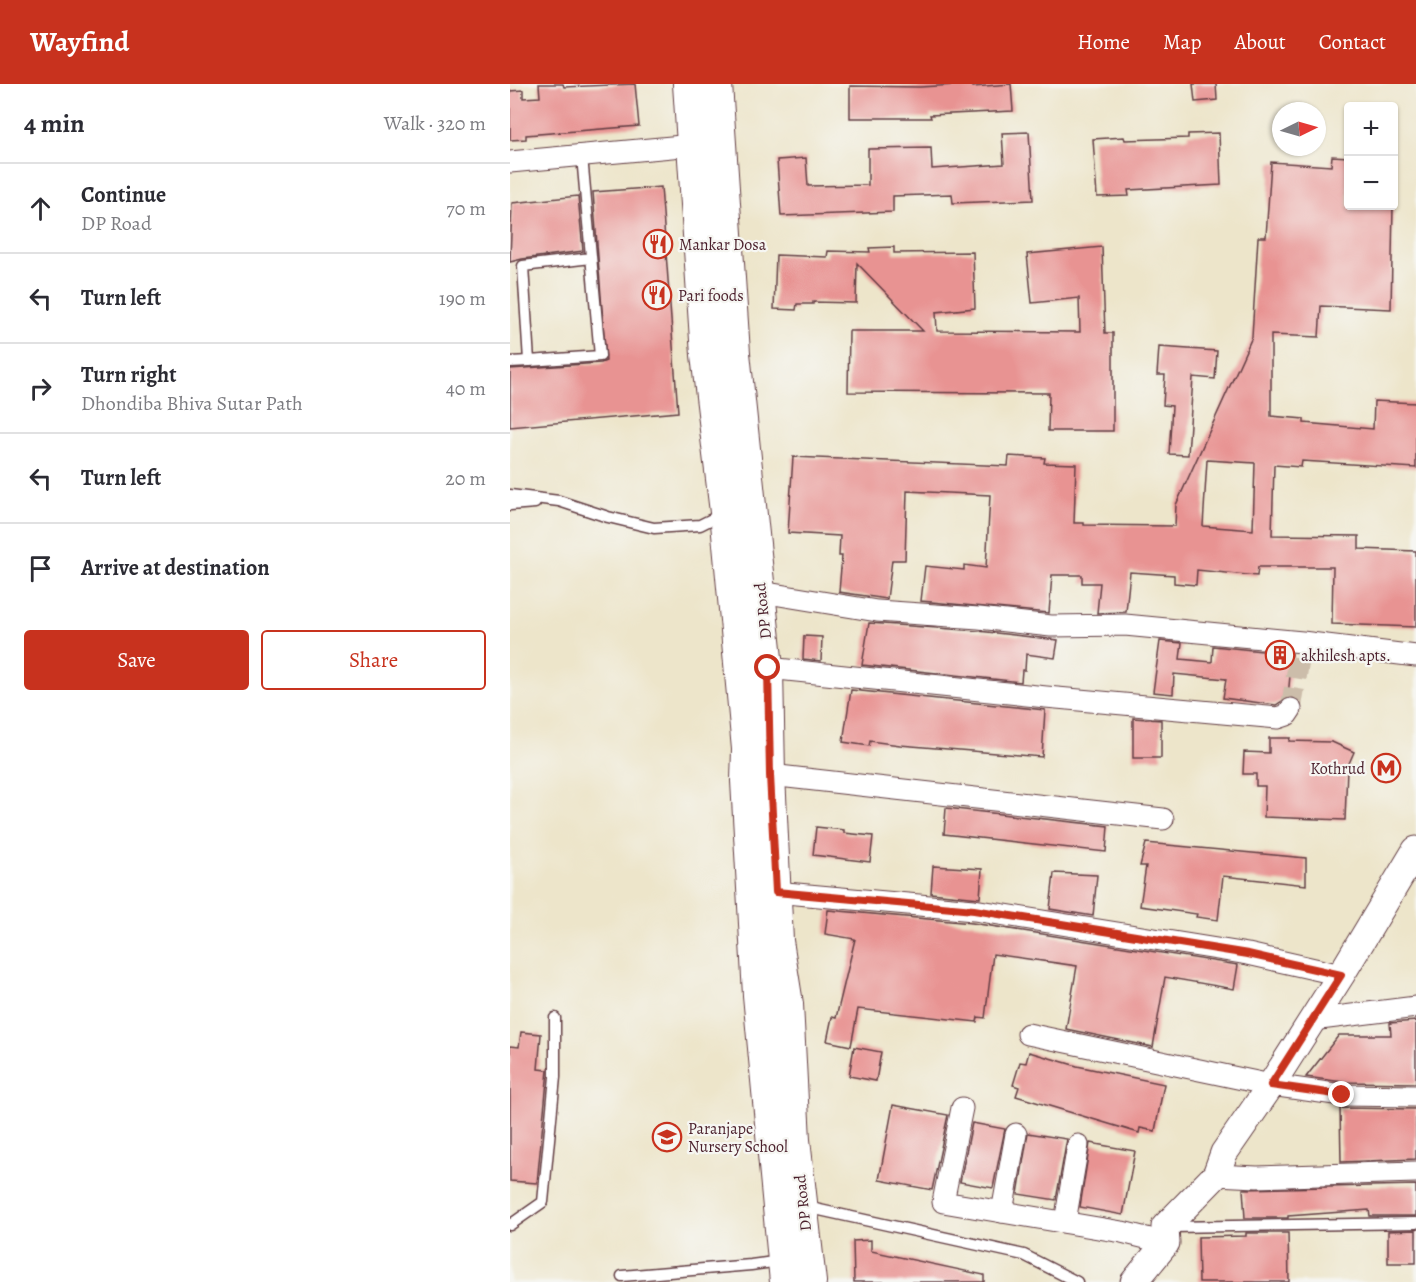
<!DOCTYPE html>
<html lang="en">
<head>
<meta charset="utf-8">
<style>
  :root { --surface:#fff; --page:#f7f7f7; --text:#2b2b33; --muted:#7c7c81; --line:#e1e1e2; --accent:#c8321e }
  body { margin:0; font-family:Alegreya,serif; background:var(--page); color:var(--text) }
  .controls { position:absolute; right:18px; top:18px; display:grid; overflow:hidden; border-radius:6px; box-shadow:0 2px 4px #0004 }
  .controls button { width:54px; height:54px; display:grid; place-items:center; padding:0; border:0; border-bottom:2px solid var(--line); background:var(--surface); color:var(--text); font:30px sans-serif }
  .compass { position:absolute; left:762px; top:18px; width:54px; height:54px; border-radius:50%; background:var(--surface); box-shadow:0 2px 4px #0004; rotate:85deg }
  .stop { position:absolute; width:18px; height:18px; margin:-14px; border:4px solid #c8321e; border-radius:50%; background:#fff }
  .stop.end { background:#c8321e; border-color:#fff; box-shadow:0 2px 6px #0008 }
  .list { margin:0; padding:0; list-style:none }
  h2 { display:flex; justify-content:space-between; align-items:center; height:78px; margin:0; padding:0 24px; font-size:26px }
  h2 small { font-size:20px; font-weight:400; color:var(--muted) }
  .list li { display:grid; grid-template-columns:39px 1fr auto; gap:18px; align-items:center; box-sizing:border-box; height:90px; padding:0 24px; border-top:2px solid var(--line) }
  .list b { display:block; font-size:22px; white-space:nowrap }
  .list p { margin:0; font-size:20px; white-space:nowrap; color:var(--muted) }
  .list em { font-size:20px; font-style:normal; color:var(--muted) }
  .actions { display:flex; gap:12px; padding:18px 24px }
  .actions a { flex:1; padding:14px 0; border:2px solid var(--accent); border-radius:6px; text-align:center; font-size:21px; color:var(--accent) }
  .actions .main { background:var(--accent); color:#fff }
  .icon { flex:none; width:33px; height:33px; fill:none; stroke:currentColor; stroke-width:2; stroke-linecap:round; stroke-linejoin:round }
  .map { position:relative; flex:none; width:906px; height:1198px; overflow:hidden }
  header { display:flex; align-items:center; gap:36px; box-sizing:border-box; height:84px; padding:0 30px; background:var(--accent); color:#fff }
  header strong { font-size:28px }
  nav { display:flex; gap:33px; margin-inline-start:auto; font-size:21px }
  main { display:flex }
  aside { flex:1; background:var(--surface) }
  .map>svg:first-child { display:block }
</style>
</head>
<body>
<header>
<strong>Wayfind</strong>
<nav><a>Home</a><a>Map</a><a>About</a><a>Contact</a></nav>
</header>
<main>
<aside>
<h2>4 min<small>Walk · 320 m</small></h2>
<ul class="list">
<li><svg class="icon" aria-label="ahead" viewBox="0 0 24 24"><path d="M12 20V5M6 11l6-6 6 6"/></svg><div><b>Continue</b><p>DP Road</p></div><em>70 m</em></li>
<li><svg class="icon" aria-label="left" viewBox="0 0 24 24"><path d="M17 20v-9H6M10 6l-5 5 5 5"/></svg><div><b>Turn left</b></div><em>190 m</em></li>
<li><svg class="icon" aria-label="right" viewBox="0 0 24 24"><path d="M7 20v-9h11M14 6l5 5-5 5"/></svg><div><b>Turn right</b><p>Dhondiba Bhiva Sutar Path</p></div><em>40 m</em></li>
<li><svg class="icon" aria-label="left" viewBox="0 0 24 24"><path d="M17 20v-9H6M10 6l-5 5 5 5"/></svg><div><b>Turn left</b></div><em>20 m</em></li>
<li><svg class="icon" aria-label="arrive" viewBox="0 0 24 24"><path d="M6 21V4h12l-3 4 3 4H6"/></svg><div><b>Arrive at destination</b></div></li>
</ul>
<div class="actions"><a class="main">Save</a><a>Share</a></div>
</aside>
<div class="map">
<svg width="906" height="1198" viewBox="0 0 906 1198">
  <rect width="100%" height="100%" fill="#f6f6f2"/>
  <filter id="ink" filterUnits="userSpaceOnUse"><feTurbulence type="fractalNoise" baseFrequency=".0167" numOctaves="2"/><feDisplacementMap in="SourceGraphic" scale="12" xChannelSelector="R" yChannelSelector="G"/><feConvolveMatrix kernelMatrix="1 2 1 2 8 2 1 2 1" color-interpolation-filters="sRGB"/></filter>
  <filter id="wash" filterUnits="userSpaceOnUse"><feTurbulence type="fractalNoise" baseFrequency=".008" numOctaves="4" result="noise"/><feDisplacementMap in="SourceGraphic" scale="24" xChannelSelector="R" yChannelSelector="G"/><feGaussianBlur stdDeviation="1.35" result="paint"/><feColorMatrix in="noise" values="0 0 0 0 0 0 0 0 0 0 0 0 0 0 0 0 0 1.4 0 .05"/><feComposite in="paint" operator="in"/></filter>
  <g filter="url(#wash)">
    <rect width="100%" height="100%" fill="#ede5ca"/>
    <g id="blocks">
      <g fill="#e89392" fill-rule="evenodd">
        <polygon points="29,0 53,0 54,3 125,0 129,42 16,51 16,55 0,56 0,7 13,6 13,14 30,13"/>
        <polygon points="462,0 463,3 501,0 503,27 420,31 421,34 340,34 340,2 410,3"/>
        <polygon points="683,0 706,0 707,16 685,18"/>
        <polygon points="519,48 523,116 443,119 442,110 383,112 383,128 271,132 267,76 296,74 298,102 358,101 358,65 421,64 422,85 494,80 492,49"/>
        <polygon points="709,49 711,101 618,106 619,112 587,113 583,55 614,53 615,56 678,54 678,50"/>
        <path d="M822 72 838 73V122H883L881 225 811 222 809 253 761 251V332L794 335V339L863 345 864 317 906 319V384L792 377 791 383 764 381 762 451 849 452V465L906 467V543L822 540 823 483H748L747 492 687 486 686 501 664 499V491L620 488 616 528 587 529 590 499H572V491H542L539 529 411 517 415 482 454 486V481L476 484 480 411 397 407 395 476H382L377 515 329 508 332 472H329L330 452 278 449 283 373 498 382 499 372 535 374 534 379 566 380 564 439H574V441L665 442 666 421 742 253 748 153H756L761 78 821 82ZM697 376 745 379 743 446 693 442Z"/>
        <polygon points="151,103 168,328 0,343 0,285 91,279 96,277 83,108"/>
        <polygon points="68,112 73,167 12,175 0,178 2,119"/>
        <polygon points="384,163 384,169 463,168 465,224 426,228 427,247 570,248 569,214 522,219 517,170 592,163 595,249 603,249 603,347 538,347 539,309 338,308 339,247 413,247 347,179 346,219 303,218 303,220 287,220 286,226 264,225 266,171 317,173 318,167 360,168 359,164"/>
        <polygon points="649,263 707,267 705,295 683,293 678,371 659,370 662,322 653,321 655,291 647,291"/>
        <polygon points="359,539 468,547 548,556 545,574 516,570 515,586 512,586 511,598 352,581"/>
        <polygon points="294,552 312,553 311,577 293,575"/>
        <polygon points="650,557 672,559 670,575 702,578 703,562 782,570 778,613 766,621 713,614 716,595 664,590 663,610 643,608"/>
        <polygon points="341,606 535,626 532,673 390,661 360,657 359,662 333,658"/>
        <polygon points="623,634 651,636 651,674 623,674"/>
        <polygon points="759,654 780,654 779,657 822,658 844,668 837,684 835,736 754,733 755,702 746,702 746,690 733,690 734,668 759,669"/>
        <polygon points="436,724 598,742 596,768 434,750"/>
        <polygon points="306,743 334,746 334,749 363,752 360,778 303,771"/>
        <polygon points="636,759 796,774 796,801 713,792 708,836 686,833 687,830 630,822 636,782 630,782"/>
        <polygon points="423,782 472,785 470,814 421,809"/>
        <polygon points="544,789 587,791 583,832 540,825"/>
        <polygon points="318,826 462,839 728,881 724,905 655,893 643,963 556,945 567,882 483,870 475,934 468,933 467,938 348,925 341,962 317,957 322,933 326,934 345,855 315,850"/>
        <polygon points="906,937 906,999 833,998 796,993 829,951 881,951 880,939"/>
        <polygon points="11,948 31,950 28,985 38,986 27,1099 0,1097 0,962 9,963"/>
        <polygon points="344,963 371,968 366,997 339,992"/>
        <polygon points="519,968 567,982 654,1000 645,1047 630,1044 629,1049 506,1012 509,1003 503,1001 510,978 516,979"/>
        <polygon points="383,1021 438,1031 422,1106 369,1096"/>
        <polygon points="830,1024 906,1025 906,1075 831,1078"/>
        <polygon points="462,1039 495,1045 483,1104 450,1098"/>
        <polygon points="518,1049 557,1055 546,1116 508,1110"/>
        <polygon points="580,1059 625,1067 613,1131 570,1123"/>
        <polygon points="906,1101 906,1132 860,1132 859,1126 778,1132 778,1134 735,1134 733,1105"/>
        <polygon points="906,1146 906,1179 878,1179 878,1147"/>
        <polygon points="736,1149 778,1149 779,1198 689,1198 688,1153 736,1152"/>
        <polygon points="361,1156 361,1167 474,1191 474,1198 344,1198 343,1157"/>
      </g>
    </g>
  </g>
  <g filter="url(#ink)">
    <use href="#blocks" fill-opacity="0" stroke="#623d43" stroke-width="1.5"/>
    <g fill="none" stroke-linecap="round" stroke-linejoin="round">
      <polyline stroke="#ccbdaa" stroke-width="21" stroke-dasharray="21 10" stroke-linecap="butt" points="781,625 792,558"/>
      <g stroke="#623d43" stroke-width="13">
        <g id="service">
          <polyline points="72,72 90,272 19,277 13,182 81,174"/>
          <polyline points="0,278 19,277"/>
          <polyline points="0,411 49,417 98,433 144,444 190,441 212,430"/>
          <polyline points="0,421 25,419"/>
          <polyline points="296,1123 514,1171 567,1198"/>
          <polyline points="0,1141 33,1118 45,993 45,934"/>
          <polyline points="661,1143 906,1139"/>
          <polyline points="112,1192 241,1181 270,1177"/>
        </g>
      </g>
      <g stroke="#623d43" stroke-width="23">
        <g id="minor">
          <polyline points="0,78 183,61"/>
          <polyline points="251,508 367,527 469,534 541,542 615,541 792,558 906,572"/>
          <polyline points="258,584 536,613 768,634 777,631 781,625"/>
          <polyline points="260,691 653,735"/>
          <polyline points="265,808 464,826 738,870 831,891"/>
          <polyline points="802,936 906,923"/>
          <polyline points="518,950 761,1001 832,1011 906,1012"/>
          <polyline points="452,1024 433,1118 612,1148 656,1159"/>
          <polyline points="706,1091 747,1093 906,1088"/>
          <polyline points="492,1128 506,1050"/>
          <polyline points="555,1138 568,1061"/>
        </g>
      </g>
      <g stroke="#623d43" stroke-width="29">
        <polyline id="tertiary" points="624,1198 656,1159 655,1143 706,1091 714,1069 761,1001 831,891 906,766"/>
      </g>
      <g stroke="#623d43" stroke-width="32">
        <g id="secondary">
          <polyline points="178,0 196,271 215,428 237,665 236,697 248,911 275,1198"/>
          <polyline points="207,0 225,269 258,584 260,691 268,857 278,920 285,1056 301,1198"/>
        </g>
      </g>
      <use href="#service" stroke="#fff" stroke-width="10"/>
      <use href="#minor" stroke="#fff" stroke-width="21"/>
      <use href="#tertiary" stroke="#fff" stroke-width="27"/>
      <use href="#secondary" stroke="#fff" stroke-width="30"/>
    </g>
  </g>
  <g fill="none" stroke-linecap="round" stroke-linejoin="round" filter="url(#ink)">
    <polyline stroke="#c8321e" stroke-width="8" points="258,584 260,691 266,808 464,826 738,870 831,891 761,1001 832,1011"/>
  </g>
  <defs>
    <g id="restaurant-ring" transform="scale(1.5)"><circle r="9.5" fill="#f6f6f2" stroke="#c8321e" stroke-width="1.5"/><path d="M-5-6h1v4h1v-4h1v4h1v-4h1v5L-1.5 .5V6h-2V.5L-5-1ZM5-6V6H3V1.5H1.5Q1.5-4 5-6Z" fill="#c8321e"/></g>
    <g id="building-ring" transform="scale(1.5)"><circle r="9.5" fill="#f6f6f2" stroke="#c8321e" stroke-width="1.5"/><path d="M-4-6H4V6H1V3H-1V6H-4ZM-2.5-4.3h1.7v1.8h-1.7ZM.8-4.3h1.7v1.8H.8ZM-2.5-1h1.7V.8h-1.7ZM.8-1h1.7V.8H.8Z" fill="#c8321e"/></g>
    <g id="metro-ring" transform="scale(1.5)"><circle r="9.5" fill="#f6f6f2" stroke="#c8321e" stroke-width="1.5"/><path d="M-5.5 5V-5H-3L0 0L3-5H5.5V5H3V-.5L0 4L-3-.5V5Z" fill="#c8321e"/></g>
    <g id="school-ring" transform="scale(1.5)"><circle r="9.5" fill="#f6f6f2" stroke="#c8321e" stroke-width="1.5"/><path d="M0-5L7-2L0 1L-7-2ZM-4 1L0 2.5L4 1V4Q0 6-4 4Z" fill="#c8321e"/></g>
  </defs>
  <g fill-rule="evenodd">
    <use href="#restaurant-ring" x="148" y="160"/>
    <use href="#restaurant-ring" x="147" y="211"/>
    <use href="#building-ring" x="770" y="571"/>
    <use href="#metro-ring" x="876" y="684"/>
    <use href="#school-ring" x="157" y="1053"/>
  </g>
  <g text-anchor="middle" stroke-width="4.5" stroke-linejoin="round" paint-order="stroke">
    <g font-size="16" fill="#4a1f2b" stroke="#f6f6f2" text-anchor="start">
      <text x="169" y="166">Mankar Dosa</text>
      <text x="168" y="217">Pari foods</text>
      <text x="791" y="577">akhilesh apts.</text>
      <text x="855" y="690" text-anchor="end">Kothrud</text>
      <text x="178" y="1050">Paranjape<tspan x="178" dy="18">Nursery School</tspan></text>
    </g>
    <g font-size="16" fill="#4a1f2b" stroke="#f6f6f2">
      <text transform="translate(252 527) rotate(-96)" y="6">DP Road</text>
      <text transform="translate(292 1119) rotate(-96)" y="6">DP Road</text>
    </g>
  </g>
</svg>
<div class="controls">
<button>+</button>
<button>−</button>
</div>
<svg class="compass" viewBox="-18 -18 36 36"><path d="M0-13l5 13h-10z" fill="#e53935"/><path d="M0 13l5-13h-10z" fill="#7c7c81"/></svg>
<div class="stop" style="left:258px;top:584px"></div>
<div class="stop end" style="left:832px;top:1011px"></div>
</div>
</main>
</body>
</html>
